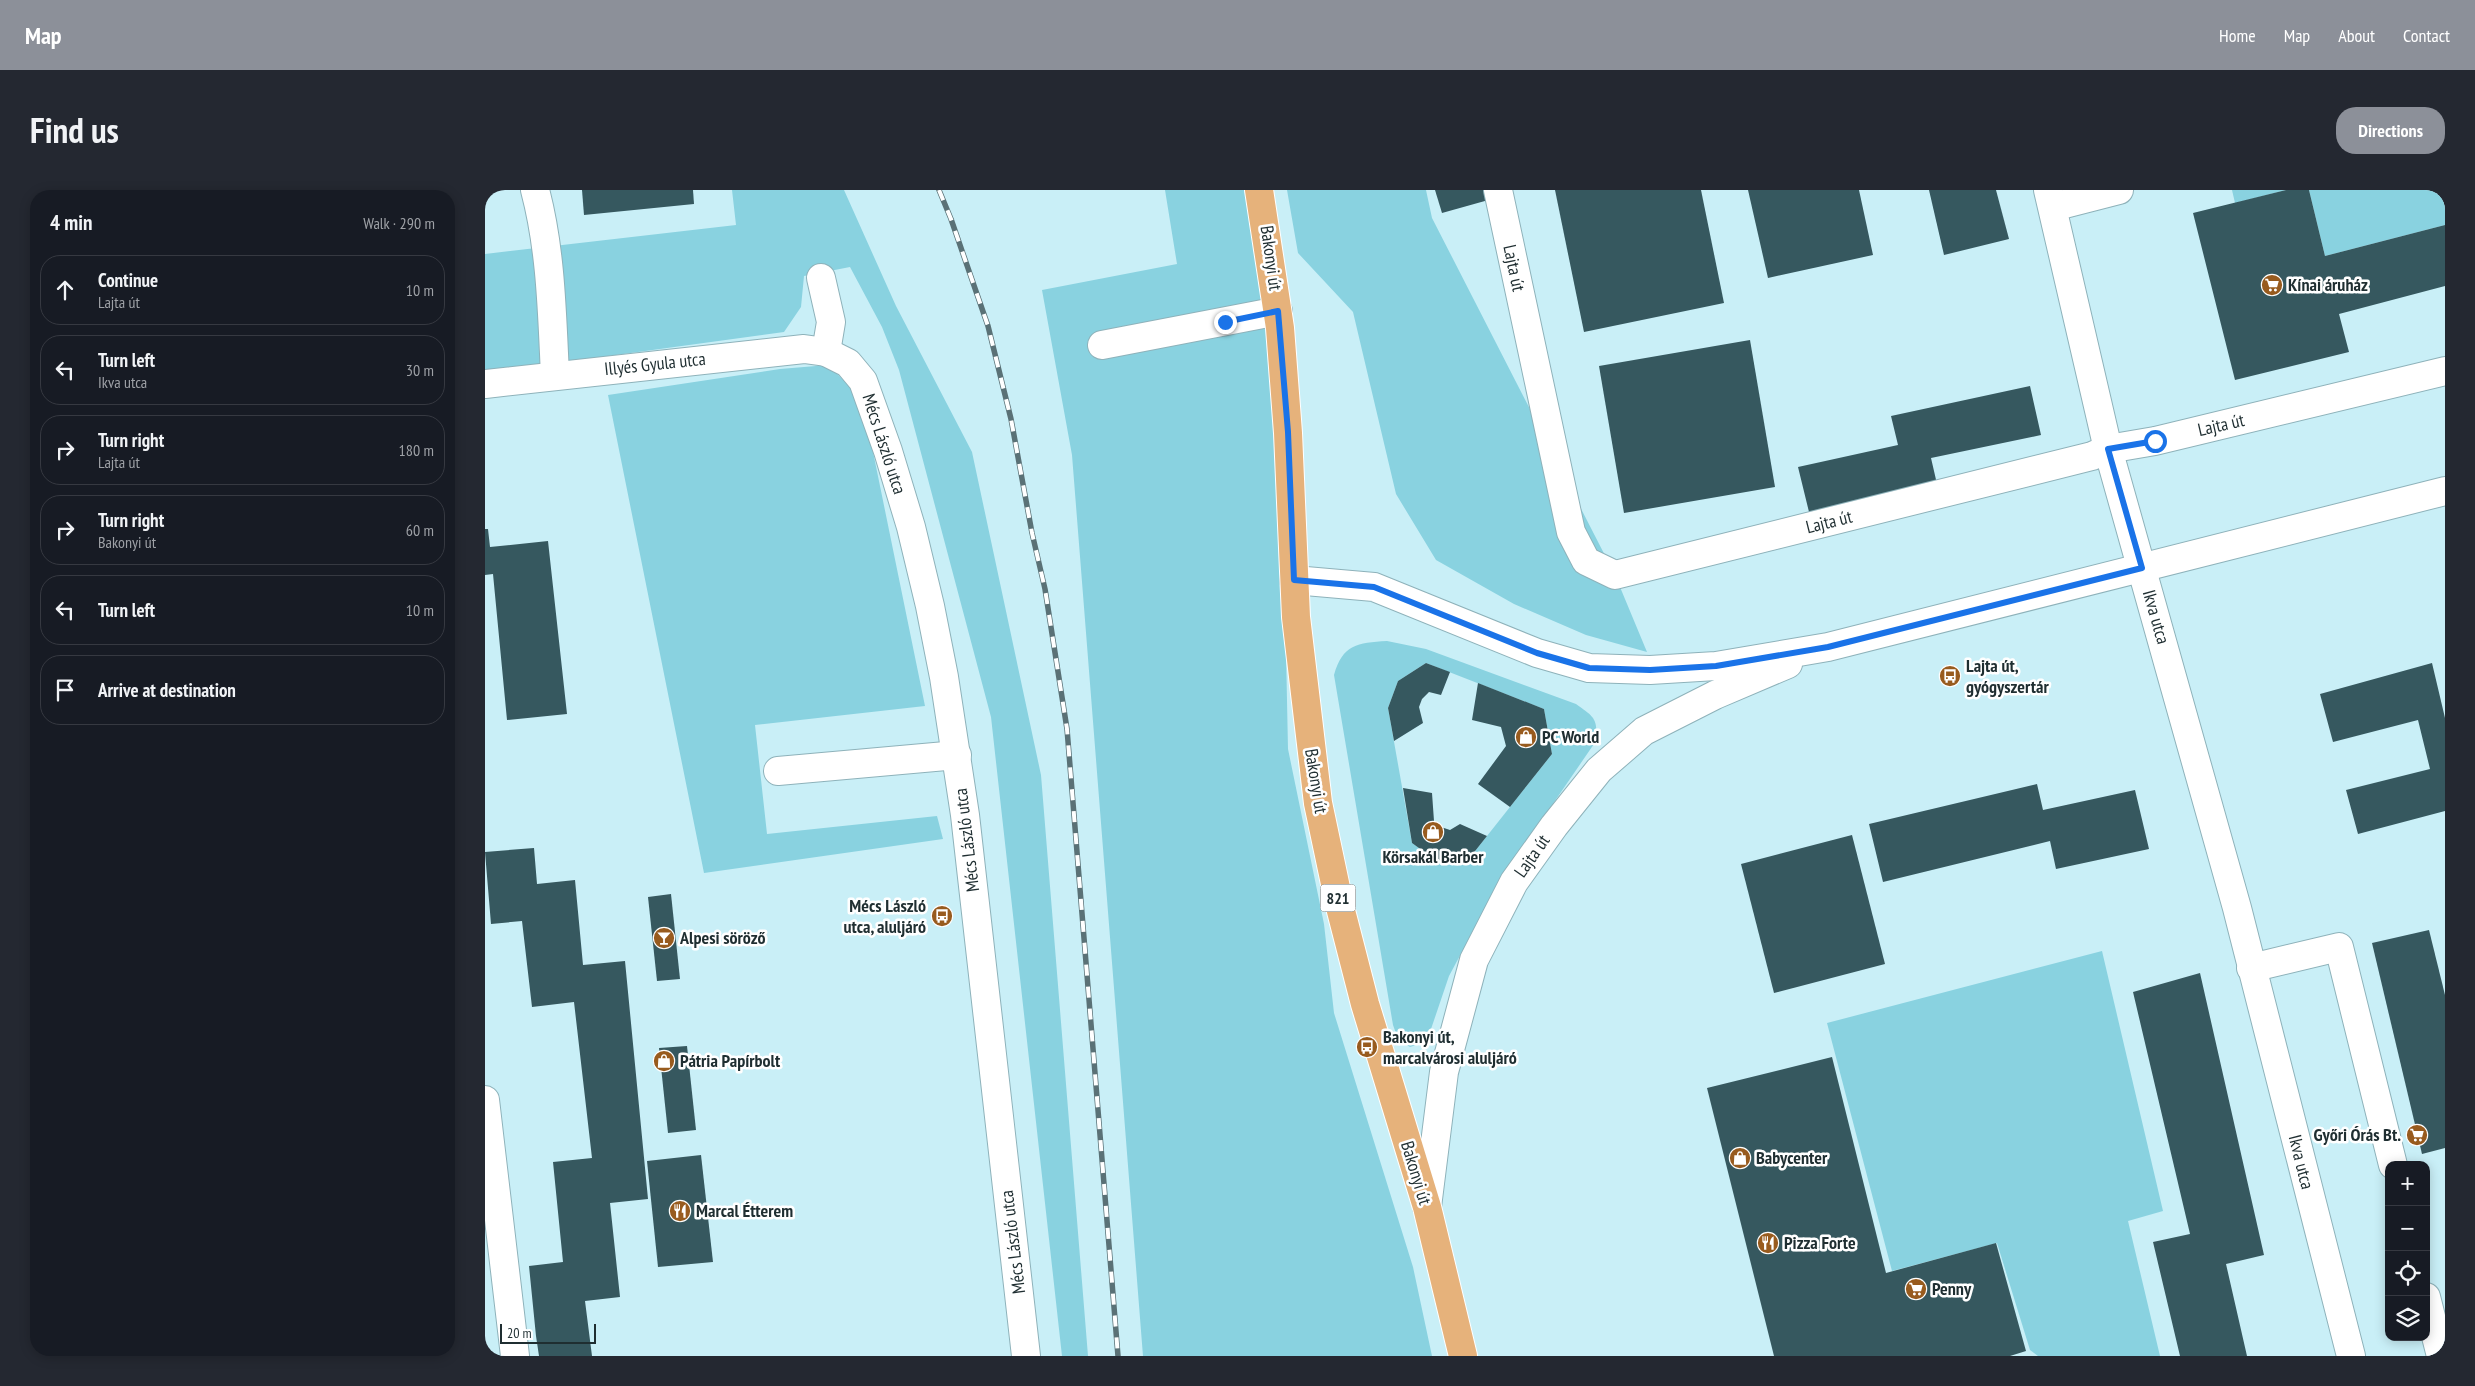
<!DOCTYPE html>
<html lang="en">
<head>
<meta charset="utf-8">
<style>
  :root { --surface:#171b24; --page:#242831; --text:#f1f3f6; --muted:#9ea1a6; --line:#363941; --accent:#8c9099 }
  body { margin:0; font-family:"PT Sans Narrow",sans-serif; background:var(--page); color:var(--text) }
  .controls { position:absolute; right:15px; bottom:15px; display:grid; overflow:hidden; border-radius:10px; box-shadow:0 2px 12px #0003 }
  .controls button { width:45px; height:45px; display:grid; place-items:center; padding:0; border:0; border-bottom:1px solid var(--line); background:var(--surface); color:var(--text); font:25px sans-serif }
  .scale { position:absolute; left:15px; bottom:12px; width:96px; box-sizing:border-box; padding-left:5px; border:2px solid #1f2e31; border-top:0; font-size:14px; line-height:18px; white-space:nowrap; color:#1f2e31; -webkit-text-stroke:4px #fff; paint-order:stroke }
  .stop { position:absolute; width:15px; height:15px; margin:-11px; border:4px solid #1a73e8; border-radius:50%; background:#fff }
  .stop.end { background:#1a73e8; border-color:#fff; box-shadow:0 1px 5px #0008 }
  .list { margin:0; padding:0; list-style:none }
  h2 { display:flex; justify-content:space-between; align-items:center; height:65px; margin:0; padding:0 20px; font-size:21px }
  h2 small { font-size:16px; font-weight:400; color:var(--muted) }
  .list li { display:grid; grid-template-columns:32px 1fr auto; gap:15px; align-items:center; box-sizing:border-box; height:70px; margin:0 10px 10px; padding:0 10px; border:1px solid var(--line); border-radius:20px }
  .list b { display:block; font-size:19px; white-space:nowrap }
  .list p { margin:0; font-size:16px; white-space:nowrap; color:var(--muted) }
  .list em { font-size:16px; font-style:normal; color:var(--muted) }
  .icon { flex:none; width:28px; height:28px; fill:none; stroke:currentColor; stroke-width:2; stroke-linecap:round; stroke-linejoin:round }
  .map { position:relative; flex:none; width:1960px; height:1166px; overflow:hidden; border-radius:20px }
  header { display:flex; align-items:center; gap:30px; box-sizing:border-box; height:70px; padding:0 25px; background:var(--accent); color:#fff }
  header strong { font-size:24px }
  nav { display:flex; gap:28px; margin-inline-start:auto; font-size:18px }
  .intro { display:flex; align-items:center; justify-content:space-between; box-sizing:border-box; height:120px; padding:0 30px }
  h1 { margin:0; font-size:35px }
  .button { padding:12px 22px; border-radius:20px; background:var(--accent); color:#fff; font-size:18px; font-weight:700 }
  main { display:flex; gap:30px; padding:0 30px }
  aside { flex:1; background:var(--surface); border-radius:20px; box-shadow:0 2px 12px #0003 }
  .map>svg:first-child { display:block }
</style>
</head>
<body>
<header>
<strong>Map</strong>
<nav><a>Home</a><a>Map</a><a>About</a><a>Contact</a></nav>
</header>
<div class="intro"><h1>Find us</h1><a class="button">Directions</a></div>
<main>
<aside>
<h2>4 min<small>Walk · 290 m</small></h2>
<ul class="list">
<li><svg class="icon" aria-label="ahead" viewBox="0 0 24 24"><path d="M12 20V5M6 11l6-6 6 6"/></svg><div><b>Continue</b><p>Lajta út</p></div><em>10 m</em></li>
<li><svg class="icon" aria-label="left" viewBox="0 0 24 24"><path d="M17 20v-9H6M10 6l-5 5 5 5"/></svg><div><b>Turn left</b><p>Ikva utca</p></div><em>30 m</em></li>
<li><svg class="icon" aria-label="right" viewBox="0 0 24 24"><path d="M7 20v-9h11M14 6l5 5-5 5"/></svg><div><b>Turn right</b><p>Lajta út</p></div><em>180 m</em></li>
<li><svg class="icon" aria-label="right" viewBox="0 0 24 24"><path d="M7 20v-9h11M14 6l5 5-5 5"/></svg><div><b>Turn right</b><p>Bakonyi út</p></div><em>60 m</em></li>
<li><svg class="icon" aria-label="left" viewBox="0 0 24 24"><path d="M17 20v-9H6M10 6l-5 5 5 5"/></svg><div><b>Turn left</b></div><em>10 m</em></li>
<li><svg class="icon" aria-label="arrive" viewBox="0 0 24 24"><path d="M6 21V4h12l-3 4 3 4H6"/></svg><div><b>Arrive at destination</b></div></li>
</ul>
</aside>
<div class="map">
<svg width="1960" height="1166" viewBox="0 0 1960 1166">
  <rect width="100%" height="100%" fill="#c9eff7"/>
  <g fill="#89d2e0" fill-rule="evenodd">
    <polygon points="247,0 359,0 411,116 487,262 556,585 603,1166 577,1166 506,527 414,180 397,137 365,77 319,86 316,117 299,142 0,183 0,64 251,35"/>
    <polygon points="680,0 762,0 778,101 797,267 803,559 839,734 849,823 928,1077 947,1166 658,1166 587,265 557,100 692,74"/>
    <polygon points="802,0 941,0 947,28 1130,385 1162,462 1101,445 1029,414 951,370 911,304 868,122 813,63"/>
    <polygon points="1747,0 1801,0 1750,13"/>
    <polygon points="1824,0 1960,0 1960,35 1840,66"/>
    <polygon points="343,175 377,208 440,516 270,535 282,644 452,626 458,649 219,683 123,205 295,179"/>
    <path d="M902 451 941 459 1091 514C1109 527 1113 528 1111 551L1015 691 964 786 945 842 937 853 925 857 913 849 908 835 849 485C858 454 872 453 902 451ZM941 473 1059 519 1067 564 979 675 949 669 927 653 903 518 913 491Z"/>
    <polygon points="1617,761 1678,1021 1643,1031 1675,1166 1553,1166 1545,1160 1512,1053 1407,1081 1342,833"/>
  </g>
  <g fill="#36585f">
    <polygon points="97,0 208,0 209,14 99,25"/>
    <polygon points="950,0 1005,0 1007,9 957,23"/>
    <polygon points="1070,0 1216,0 1239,113 1099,142"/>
    <polygon points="1263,0 1374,0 1388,65 1283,88"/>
    <polygon points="1444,0 1511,0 1524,49 1459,65"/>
    <polygon points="1801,0 1824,0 1840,66 1960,35 1960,96 1854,124 1864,162 1750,190 1708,23"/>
    <polygon points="1265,150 1290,297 1139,323 1114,176"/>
    <polygon points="1545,196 1556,245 1446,268 1452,294 1325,326 1313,277 1413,255 1406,226"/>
    <polygon points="0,339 3,339 5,357 63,351 82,524 22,530 8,384 0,385"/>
    <polygon points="941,473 965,482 956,505 944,502 937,509 934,517 938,533 909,551 903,518 913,491"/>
    <polygon points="1947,473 1960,528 1960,621 1873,644 1861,600 1945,579 1933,530 1848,552 1835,504"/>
    <polygon points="993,493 1059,519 1067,564 1025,617 993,594 1021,556 1016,537 987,530"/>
    <polygon points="1552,594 1558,620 1650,600 1664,659 1571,679 1565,651 1398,692 1384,634"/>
    <polygon points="918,598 947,603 949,631 956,637 965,640 975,634 1002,646 979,675 949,669 927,653"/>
    <polygon points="1367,645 1400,774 1289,803 1256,674"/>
    <polygon points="49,658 52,694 90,690 98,775 140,771 163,1009 125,1013 135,1107 100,1111 107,1166 54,1166 51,1146 44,1076 78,1072 68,972 107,968 89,812 47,817 37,731 6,734 0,662"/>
    <polygon points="186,704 195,789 172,791 163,707"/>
    <polygon points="1944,740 1960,805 1960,958 1937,964 1887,753"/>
    <polygon points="1715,783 1779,1065 1741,1074 1762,1166 1695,1166 1668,1052 1705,1044 1648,802"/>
    <polygon points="202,856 211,940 183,943 174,858"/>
    <polygon points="1347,867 1401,1083 1511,1053 1541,1161 1525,1166 1289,1166 1222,898"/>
    <polygon points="216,965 228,1072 173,1077 162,971"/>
  </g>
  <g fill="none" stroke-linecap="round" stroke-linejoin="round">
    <g stroke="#8eb2ba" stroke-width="30">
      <g id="minor">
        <path d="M50 0C66 60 67 124 70 185"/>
        <polyline points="1013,0 1086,342 1101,371 1130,385 1607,266 1623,259 1670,251 1960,181"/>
        <polyline points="1563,0 1623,259 1752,718 1866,1166"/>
        <polyline points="1568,17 1634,0"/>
        <polyline points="336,88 346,132 341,162"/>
        <polyline points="617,155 793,121"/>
        <polyline points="0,194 319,159 341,162 363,173 378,191 403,261 426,337 445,416 459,487 480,625 541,1166"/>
        <polyline points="809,390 889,397 1052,463 1104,478 1165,480 1231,476 1343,457 1960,301"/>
        <polyline points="293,581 472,565"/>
        <polyline points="1766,778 1854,757 1908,975"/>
        <polyline points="0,910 30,1166"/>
        <polyline points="942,1017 959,882 989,770 1029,692 1069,636 1114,580 1159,541 1230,505 1303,474"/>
        <polyline points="1941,1107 1956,1166"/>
      </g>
    </g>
    <g stroke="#fff" stroke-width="30">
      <polyline id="major" points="774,0 795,138 803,243 811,427 833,613 855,717 880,814 942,1017 978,1166"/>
    </g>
    <use href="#minor" stroke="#fff" stroke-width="28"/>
    <use href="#major" stroke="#e6b27b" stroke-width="28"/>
    <g stroke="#5a7176" stroke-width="5.5">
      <polyline id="rail" points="454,0 466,29 503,136 526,229 547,343 560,399 582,539 633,1166"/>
    </g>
    <use href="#rail" stroke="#fff" stroke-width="4" stroke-dasharray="11" stroke-linecap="butt"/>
  </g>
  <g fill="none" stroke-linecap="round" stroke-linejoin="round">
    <polyline stroke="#1a73e8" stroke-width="6" points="740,132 793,121 803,242 809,390 889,397 1052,463 1104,478 1165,480 1231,476 1343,457 1657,378 1623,259 1670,251"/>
  </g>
  <defs>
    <g id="supermarket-disc" transform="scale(1.125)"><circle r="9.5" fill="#985b1e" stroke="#fff"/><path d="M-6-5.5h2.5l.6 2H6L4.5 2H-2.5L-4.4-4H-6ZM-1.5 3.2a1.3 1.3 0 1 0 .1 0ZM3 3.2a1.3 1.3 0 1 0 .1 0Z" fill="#fff"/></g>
    <g id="bus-disc" transform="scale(1.125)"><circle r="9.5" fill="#985b1e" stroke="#fff"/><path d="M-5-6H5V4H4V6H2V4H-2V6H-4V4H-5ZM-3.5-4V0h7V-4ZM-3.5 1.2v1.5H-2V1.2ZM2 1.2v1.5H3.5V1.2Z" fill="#fff"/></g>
    <g id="shop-disc" transform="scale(1.125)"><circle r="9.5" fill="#985b1e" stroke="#fff"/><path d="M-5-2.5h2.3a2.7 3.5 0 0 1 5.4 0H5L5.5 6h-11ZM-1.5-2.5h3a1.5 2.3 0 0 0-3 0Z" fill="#fff"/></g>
    <g id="bar-disc" transform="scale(1.125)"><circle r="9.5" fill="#985b1e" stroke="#fff"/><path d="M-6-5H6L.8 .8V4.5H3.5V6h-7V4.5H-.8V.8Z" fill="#fff"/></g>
    <g id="restaurant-disc" transform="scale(1.125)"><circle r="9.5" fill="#985b1e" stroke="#fff"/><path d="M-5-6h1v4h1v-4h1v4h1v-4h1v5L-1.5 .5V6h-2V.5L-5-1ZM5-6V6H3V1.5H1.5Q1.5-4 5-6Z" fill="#fff"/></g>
  </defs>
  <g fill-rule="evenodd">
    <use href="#supermarket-disc" x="1787" y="95"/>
    <use href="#bus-disc" x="1465" y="486"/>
    <use href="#shop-disc" x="1041" y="547"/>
    <use href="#shop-disc" x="948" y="642"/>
    <use href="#bus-disc" x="457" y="726"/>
    <use href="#bar-disc" x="179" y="748"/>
    <use href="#bus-disc" x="882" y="857"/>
    <use href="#shop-disc" x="179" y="871"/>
    <use href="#supermarket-disc" x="1932" y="945"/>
    <use href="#shop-disc" x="1255" y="968"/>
    <use href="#restaurant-disc" x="195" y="1021"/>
    <use href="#restaurant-disc" x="1283" y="1053"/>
    <use href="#supermarket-disc" x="1431" y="1099"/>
  </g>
  <g text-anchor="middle" stroke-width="5" stroke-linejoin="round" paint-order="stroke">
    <rect fill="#fff" stroke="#626d6f" stroke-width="1" x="835.5" y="694.5" width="35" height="27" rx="4"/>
    <g font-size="16" font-weight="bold" fill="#1f2e31">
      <text x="853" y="714">821</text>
    </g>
    <g font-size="18" fill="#1f2e31" stroke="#fff">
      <text transform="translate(786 68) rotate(82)" y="6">Bakonyi út</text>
      <text transform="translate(1029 78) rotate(78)" y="6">Lajta út</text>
      <text transform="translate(170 174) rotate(-6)" y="6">Illyés Gyula utca</text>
      <text transform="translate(1736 235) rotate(-13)" y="6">Lajta út</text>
      <text transform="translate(399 254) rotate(72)" y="6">Mécs László utca</text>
      <text transform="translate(1344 332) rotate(-14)" y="6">Lajta út</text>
      <text transform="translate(1671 427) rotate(74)" y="6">Ikva utca</text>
      <text transform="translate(831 591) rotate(81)" y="6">Bakonyi út</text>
      <text transform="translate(482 650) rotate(-97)" y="6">Mécs László utca</text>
      <text transform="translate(1047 666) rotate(-55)" y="6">Lajta út</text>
      <text transform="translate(1816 972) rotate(76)" y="6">Ikva utca</text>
      <text transform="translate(931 983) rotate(73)" y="6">Bakonyi út</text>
      <text transform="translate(528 1052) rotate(-97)" y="6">Mécs László utca</text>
    </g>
    <g font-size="18" font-weight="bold" fill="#1f2e31" stroke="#fff" text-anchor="start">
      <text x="1803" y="101">Kínai áruház</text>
      <text x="1481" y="482">Lajta út,<tspan x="1481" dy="21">gyógyszertár</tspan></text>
      <text x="1057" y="553">PC World</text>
      <text x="948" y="673" text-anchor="middle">Körsakál Barber</text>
      <text x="441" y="722" text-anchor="end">Mécs László<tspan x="441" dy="21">utca, aluljáró</tspan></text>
      <text x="195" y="754">Alpesi söröző</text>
      <text x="898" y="853">Bakonyi út,<tspan x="898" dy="21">marcalvárosi aluljáró</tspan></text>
      <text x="195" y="877">Pátria Papírbolt</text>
      <text x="1916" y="951" text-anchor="end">Győri Órás Bt.</text>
      <text x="1271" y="974">Babycenter</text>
      <text x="211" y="1027">Marcal Étterem</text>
      <text x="1299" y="1059">Pizza Forte</text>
      <text x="1447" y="1105">Penny</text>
    </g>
  </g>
</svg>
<div class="controls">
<button>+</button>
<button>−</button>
<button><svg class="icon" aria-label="locate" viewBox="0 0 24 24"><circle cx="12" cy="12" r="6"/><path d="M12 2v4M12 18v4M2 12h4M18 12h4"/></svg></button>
<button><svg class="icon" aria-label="layers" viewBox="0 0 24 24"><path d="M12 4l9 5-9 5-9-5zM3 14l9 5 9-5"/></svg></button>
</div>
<div class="scale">20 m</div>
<div class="stop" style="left:1670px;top:251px"></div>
<div class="stop end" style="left:740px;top:132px"></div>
</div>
</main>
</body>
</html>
